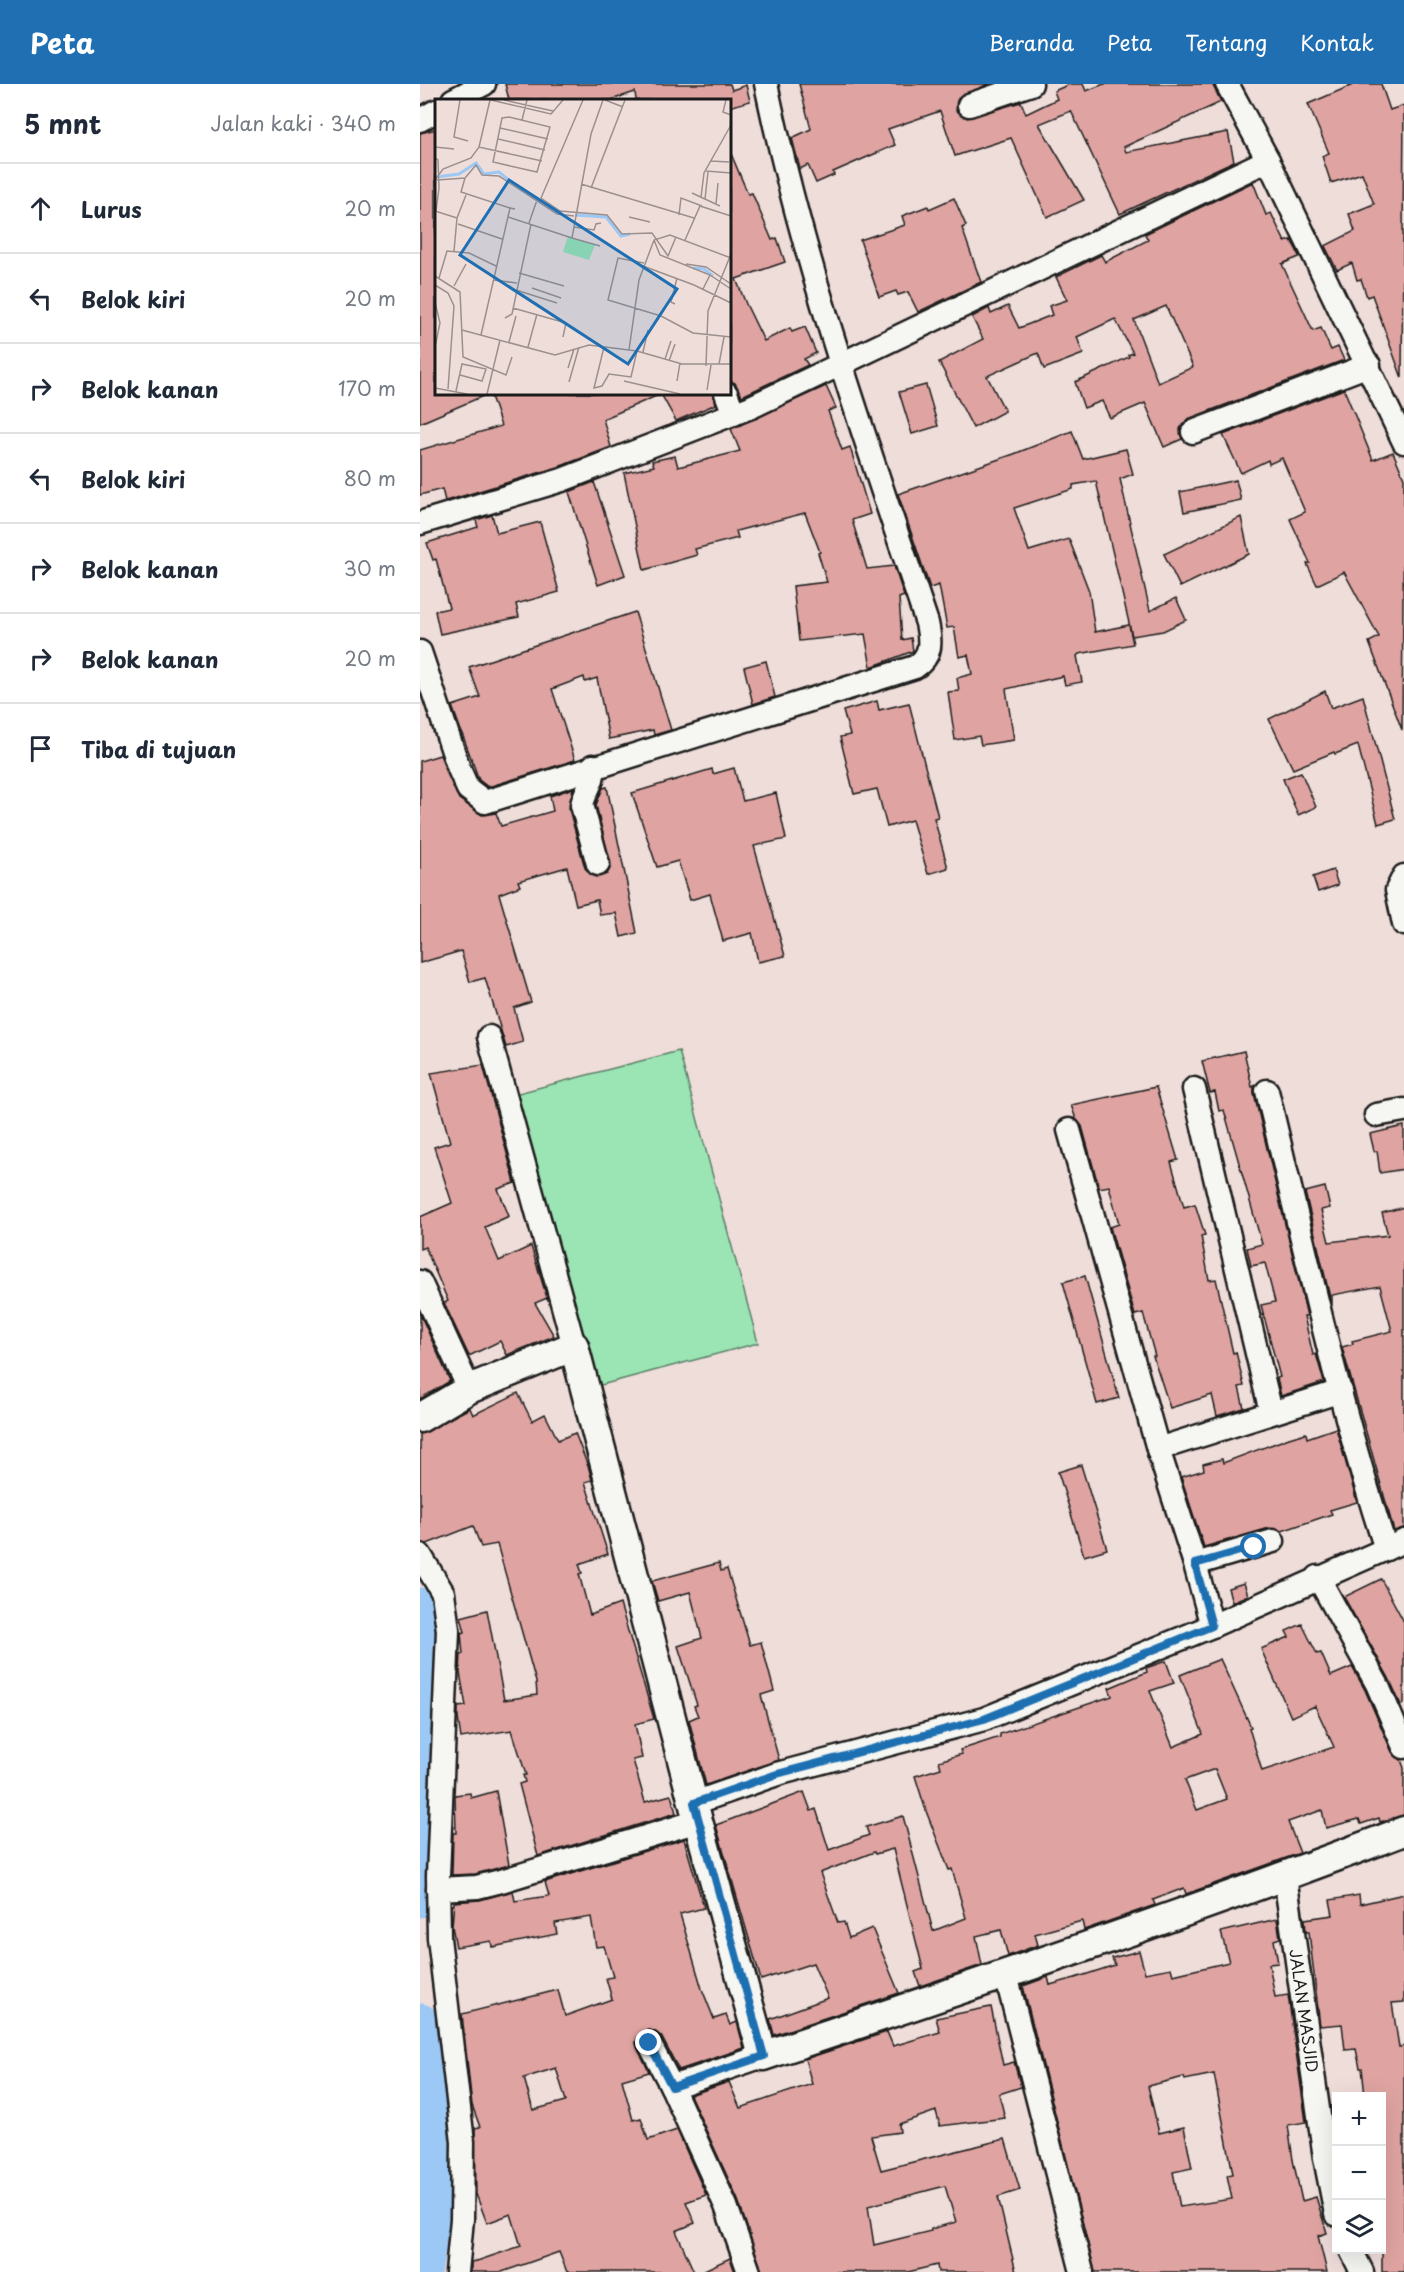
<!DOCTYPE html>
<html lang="id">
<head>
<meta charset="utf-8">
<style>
  :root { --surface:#fff; --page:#f2f2f3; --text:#1f2937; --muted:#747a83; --line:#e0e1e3; --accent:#1f6fb2 }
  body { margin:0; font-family:"Playpen Sans",sans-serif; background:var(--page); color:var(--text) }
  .controls { position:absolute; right:18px; bottom:18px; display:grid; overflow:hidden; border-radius:0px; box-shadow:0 6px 24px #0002 }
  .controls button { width:54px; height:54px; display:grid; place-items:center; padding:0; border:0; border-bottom:2px solid var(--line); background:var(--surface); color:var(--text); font:30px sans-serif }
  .stop { position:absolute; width:18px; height:18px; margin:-14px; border:4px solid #1f6fb2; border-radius:50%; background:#fff }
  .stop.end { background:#1f6fb2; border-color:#fff; box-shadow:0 2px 6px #0008 }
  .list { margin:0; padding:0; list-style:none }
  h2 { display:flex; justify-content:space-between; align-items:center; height:78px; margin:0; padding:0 24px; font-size:26px }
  h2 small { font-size:20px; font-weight:400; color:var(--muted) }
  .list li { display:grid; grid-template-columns:39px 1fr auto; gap:18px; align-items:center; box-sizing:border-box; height:90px; padding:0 24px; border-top:2px solid var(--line) }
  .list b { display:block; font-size:22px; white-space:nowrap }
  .list em { font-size:20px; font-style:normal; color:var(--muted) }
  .icon { flex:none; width:33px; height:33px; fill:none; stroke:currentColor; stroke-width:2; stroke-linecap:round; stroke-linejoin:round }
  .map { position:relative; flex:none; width:984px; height:2188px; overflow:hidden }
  header { display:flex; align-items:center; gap:36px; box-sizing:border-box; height:84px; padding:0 30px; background:var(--accent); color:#fff }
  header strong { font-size:28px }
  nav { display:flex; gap:33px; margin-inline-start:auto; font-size:21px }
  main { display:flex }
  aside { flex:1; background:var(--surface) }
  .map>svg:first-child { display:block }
</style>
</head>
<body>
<header>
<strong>Peta</strong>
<nav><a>Beranda</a><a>Peta</a><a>Tentang</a><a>Kontak</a></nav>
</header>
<main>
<aside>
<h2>5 mnt<small>Jalan kaki · 340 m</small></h2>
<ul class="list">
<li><svg class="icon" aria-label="ahead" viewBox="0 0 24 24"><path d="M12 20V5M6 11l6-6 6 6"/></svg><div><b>Lurus</b></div><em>20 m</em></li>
<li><svg class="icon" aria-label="left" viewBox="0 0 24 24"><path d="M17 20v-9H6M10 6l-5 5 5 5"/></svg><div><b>Belok kiri</b></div><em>20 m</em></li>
<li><svg class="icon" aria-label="right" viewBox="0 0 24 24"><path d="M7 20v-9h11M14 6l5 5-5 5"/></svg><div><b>Belok kanan</b></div><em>170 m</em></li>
<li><svg class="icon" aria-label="left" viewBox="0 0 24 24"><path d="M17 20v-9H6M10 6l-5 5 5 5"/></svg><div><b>Belok kiri</b></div><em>80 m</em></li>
<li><svg class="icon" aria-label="right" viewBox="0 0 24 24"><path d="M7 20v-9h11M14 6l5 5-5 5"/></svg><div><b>Belok kanan</b></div><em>30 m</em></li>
<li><svg class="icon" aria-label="right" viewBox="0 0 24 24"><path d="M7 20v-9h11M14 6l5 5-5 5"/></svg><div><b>Belok kanan</b></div><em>20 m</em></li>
<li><svg class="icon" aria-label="arrive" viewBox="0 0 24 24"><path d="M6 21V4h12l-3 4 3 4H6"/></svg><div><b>Tiba di tujuan</b></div></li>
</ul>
</aside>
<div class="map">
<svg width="984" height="2188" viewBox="0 0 984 2188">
  <rect width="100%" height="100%" fill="#efddda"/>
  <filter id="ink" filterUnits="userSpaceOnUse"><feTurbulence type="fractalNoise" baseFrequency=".0167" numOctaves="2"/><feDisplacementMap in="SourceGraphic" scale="12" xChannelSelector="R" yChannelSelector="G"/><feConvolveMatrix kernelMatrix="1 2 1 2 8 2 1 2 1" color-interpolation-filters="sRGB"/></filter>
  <g filter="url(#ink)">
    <polygon fill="#9be4b3" stroke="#5c8068" stroke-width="1.5" points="259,967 338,1259 166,1305 87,1012"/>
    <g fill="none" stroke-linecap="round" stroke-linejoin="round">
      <g stroke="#9cc8f6" stroke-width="39">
        <polyline points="0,1523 5,1532 13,1601 6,1700 5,1777 0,1814"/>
        <path d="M0 1939C3 1993 12 2046 12 2101 12 2130 7 2160 2 2188"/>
      </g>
    </g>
    <g fill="#dfa4a1" stroke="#1c1c1c" stroke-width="1.5" fill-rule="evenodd">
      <polygon points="85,0 310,0 312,6 326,1 330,17 309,23 309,16 216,16 215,8 191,16 89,16"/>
      <polygon points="379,0 569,0 539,13 536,26 547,34 601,18 606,30 637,15 634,7 650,0 663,0 666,7 684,0 792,0 801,18 704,63 706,68 808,48 814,77 700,130 651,27 619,40 664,116 627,133 591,54 535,72 520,27 468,45 475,61 413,88 414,91 396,99 388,81 380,85 372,54 391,45"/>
      <polygon points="935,0 961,0 970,26 984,21 982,294 952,211 947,213 941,195 937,196 932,179 917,186 905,162 935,147 929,130 954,120 942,89 911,99 902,72 909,69 888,20"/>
      <polygon points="16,45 16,309 293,309 296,320 256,337 241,310 183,335 191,363 138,383 36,414 25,417 22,405 0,411 0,366 81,342 70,309 0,339 0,49"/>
      <polygon points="309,65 328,110 332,109 352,156 357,154 365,178 316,195 326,220 344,257 370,244 372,248 385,243 396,269 384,275 388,281 322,312 315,299 309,296"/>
      <path d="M833 98 846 131 851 129 865 158 871 156 877 167 879 173 862 180 893 247 901 244 911 266 918 263 924 276 768 335 760 345 762 355 744 363 725 319 690 334 682 317 664 324 655 298 709 273 708 271 713 269 695 235 657 253 663 270 624 285 618 269 567 292 585 327 553 344 519 278 563 255 552 233 569 224 571 230 588 222 599 244 632 231 629 222 647 216 636 193 681 171 685 178 728 156 725 150ZM746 222 773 283 738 299 714 236Z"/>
      <polygon points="534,114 546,142 542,144 561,198 498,228 488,208 478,211 476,207 459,213 440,156 485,141 482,132 508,122 509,125"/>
      <polygon points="506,301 518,342 492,350 479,308"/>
      <polygon points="406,302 416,324 408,327 422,366 430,363 450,430 432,436 447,485 474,482 484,512 479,514 482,556 491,554 493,567 451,583 445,550 379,557 373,502 407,498 398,469 400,468 385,429 316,447 318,454 275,465 277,471 224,486 204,389 234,382 232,377 255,372 258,383 320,367 311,345"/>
      <polygon points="924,305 953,376 973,368 984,394 982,646 949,558 959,553 924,488 897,501 887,480 890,479 870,435 885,428 862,374 849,380 848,376 821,389 803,351"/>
      <polygon points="652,347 663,375 706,365 713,390 700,395 730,527 756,514 766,536 743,547 712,552 676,397 653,401 653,405 594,424 609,467 649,455 669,507 675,548 709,541 713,560 659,570 657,572 662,598 645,601 643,592 586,605 594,656 561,661 559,652 535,656 528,608 539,607 537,594 552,590 548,571 539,573 534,543 527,544 519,501 510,504 478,410 594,370"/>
      <polygon points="816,396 821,416 764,428 760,408"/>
      <polygon points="174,398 205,491 178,501 149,408"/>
      <polygon points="72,431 77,449 120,438 139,508 96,520 99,533 20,550 15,527 29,524 16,475 13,476 7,459 58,443 56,436"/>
      <polygon points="821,433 829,470 760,503 744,470"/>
      <polygon points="215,528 251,646 234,651 233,646 189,655 177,594 165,598 164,593 132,605 155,676 68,703 59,696 32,622 60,613 49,583"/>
      <polygon points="346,577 355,613 333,620 324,583"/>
      <polygon points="905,607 911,624 943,612 975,735 958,740 938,661 915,670 914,668 873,685 849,635"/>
      <polygon points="457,617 459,626 489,619 518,733 514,734 528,784 508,790 492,736 467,743 457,705 434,710 420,653 430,651 423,627"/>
      <polygon points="20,671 39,715 62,731 76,729 81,742 133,727 130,712 153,704 149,725 165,784 175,793 187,790 191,783 176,721 183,704 187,703 217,849 201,853 196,829 180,831 177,816 156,821 147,783 98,797 100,802 79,810 111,918 94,924 103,958 86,963 65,894 50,898 41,867 0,879 0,677"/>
      <polygon points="314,684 323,717 356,709 366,755 334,762 365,872 338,878 332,849 303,857 290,810 270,816 258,777 237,783 212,709 292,685 293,690"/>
      <polygon points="881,688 896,723 878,731 863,695"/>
      <polygon points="913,786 918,801 898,808 893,793"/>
      <polygon points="824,967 832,1003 834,1002 834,1010 887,1232 884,1232 893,1271 896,1270 904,1298 861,1312 857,1294 860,1293 841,1221 855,1218 845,1179 831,1182 827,1164 842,1160 804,1026 799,1027 795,1008 790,1009 782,977"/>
      <polygon points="63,981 95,1099 78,1105 89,1132 65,1143 79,1177 111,1162 127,1214 115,1219 134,1252 87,1271 80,1257 49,1272 24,1219 28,1217 5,1163 0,1165 0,1133 32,1119 14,1063 30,1058 11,989"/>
      <polygon points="736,1003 758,1076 751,1078 764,1123 775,1120 785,1151 781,1152 789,1196 796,1195 813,1269 816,1268 824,1302 819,1303 824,1324 797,1332 792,1311 750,1324 733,1272 735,1272 723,1229 715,1231 690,1143 699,1140 689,1102 679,1104 662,1042 656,1035 651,1021"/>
      <polygon points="984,1042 984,1085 960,1089 957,1067 954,1067 950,1050"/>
      <polygon points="905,1103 910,1124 901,1126 909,1158 968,1151 962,1129 984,1123 984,1444 974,1447 922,1263 933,1260 932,1257 972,1247 960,1202 912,1211 912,1222 885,1108"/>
      <polygon points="665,1192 699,1314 677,1320 643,1198"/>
      <polygon points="0,1230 30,1297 0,1315"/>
      <polygon points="98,1309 112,1337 125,1330 138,1356 155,1349 169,1385 172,1396 165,1398 188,1470 159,1480 162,1489 159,1490 170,1531 200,1520 234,1635 215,1640 222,1674 213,1676 225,1718 251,1711 256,1729 118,1772 99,1700 105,1698 103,1691 106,1691 92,1646 41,1654 38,1634 38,1623 46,1622 40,1589 41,1570 43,1570 41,1549 45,1548 41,1533 67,1526 84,1616 117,1611 116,1598 77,1460 61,1463 53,1442 7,1460 0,1458 0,1350 50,1324 53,1331"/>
      <polygon points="916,1344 937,1418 910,1426 912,1430 862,1447 849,1444 784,1463 761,1393 784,1386 783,1380 802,1375 803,1379 869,1354 886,1349 887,1354"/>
      <polygon points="661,1381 687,1465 664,1472 638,1388"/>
      <polygon points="299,1479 301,1487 307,1485 330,1561 341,1558 354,1607 341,1611 359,1676 286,1701 269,1636 278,1632 274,1622 277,1621 258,1562 282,1554 270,1508 238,1517 232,1497"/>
      <polygon points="961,1495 984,1538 984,1620 981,1621 969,1594 924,1513"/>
      <polygon points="824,1499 828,1511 812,1518 808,1504"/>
      <path d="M882 1540 897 1570 901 1569 911 1592 932 1583 945 1606 972 1668 981 1676 984 1684V1731L960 1738 959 1734 941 1740 939 1735 906 1744 902 1726 868 1738 880 1769 766 1810 764 1804 733 1816 735 1821 664 1846 662 1837 615 1850 618 1861 588 1872 581 1846 556 1852 562 1881 500 1902 495 1888 503 1885 473 1765 455 1770 454 1768 400 1789 418 1839 424 1838 429 1854 452 1844 479 1909 354 1951 350 1935 408 1914 393 1879 341 1896 296 1741 384 1708 391 1727 396 1725 409 1766 449 1751 446 1743 483 1732 513 1847 546 1834 532 1785 529 1786 506 1727 495 1692 521 1684 519 1677 542 1670 540 1666 580 1653V1650L692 1612 689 1604 727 1588 726 1584 746 1577 754 1599 730 1607 753 1663 783 1650 760 1591 800 1575 831 1643 829 1644 842 1687 914 1663 895 1622 871 1633 841 1565 869 1553 866 1547ZM795 1685 807 1715 777 1726 765 1696Z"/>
      <polygon points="76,1707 89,1781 55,1790 32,1791 33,1749 36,1749 35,1711 50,1709 51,1714"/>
      <path d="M264 1755 284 1824 260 1830 282 1905 294 1935 306 1931 310 1941 317 1938 324 1964 259 1986 241 1952 230 1946 223 1947 216 1959 229 1988 202 1996 213 2036 221 2034 228 2056 257 2046 286 2111 266 2118 275 2139 256 2147 274 2188H147L139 2168 82 2188H51V2179L101 2162 91 2130 67 2139 56 2110 55 2044 60 2043 52 2021 42 1930 138 1906 145 1932 192 1915 186 1894 193 1893 184 1862 176 1863 171 1833 135 1839 137 1850 72 1863 71 1857 36 1863 32 1842 34 1818 60 1816 93 1807 95 1817 129 1812 125 1798ZM136 1984 146 2017 113 2026 104 1994Z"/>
      <polygon points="984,1810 984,1918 972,1919 979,1963 984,1962 984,2188 962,2188 962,2010 945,2012 942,1984 940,1984 936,1965 925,1966 922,1940 900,1942 889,1848 886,1848 885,1835 913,1831 910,1816 939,1811 940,1820"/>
      <path d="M857 1835 860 1854 854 1856 858 1879 849 1880 855 1913 868 1911 886 2038 868 2041 873 2076 882 2117 896 2113 907 2149 898 2152 907 2188H675L603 1902 628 1893 630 1901 655 1894 695 1881 692 1874 719 1867 725 1889 751 1884 753 1891 809 1878 801 1848ZM794 1990 813 2090 807 2091 812 2115 760 2123 753 2088 772 2084 764 2043 739 2049 728 2002 764 1993 765 1996Z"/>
      <path d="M571 1923 583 1981 594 1978 601 2003 579 2010 585 2034 520 2042 516 2027 479 2040 480 2048 451 2052 461 2086 585 2055 600 2106 578 2113 596 2188H518L517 2181 488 2188H342L318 2116 270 2011 309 1998 320 2024 392 2000 385 1975 467 1948 473 1962 520 1948 516 1934ZM525 2102 536 2138 511 2145V2147L454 2161 448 2122Z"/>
      <polygon points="310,2174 315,2188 280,2188"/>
    </g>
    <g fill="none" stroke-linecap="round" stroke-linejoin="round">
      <g stroke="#1c1c1c" stroke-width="27">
        <g id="minor">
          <polyline points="807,0 848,76 984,358"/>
          <polyline points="33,16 64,0"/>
          <polyline points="549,21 611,0"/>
          <polyline points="0,36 16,27"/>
          <polyline points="306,309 314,330"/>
          <polyline points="773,348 949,281"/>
          <polyline points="0,439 142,396 331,323 848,76"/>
          <path d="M0 568 39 685 48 705 65 718 495 583C512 572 511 558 507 539 448 362 384 184 346 0"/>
          <path d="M173 682C175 699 165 705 162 721L178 780"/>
          <polyline points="984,792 977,806 984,840"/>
          <polyline points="69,953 154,1262"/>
          <polyline points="774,1005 851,1328"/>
          <path d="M847 1007C884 1160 917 1316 966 1465"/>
          <polyline points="956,1031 984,1026"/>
          <polyline points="649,1046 738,1365 775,1480 792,1542"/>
          <polyline points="0,1198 49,1305"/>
          <polyline points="738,1365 921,1307"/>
          <polyline points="0,1471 23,1509 28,1546 18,1792 19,1854 43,2058 42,2135 37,2188"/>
          <polyline points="775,1480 853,1457"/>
          <polyline points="898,1493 957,1600 984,1663"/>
          <polyline points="274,1719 357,1690 564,1635 792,1542 984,1457"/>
          <path id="s1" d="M865 1793 905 2074 916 2130"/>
          <polyline points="18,1805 57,1803 81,1797 278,1737"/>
          <polyline points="586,1891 662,2188"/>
          <polyline points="229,1959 252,2003 343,1972"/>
          <polyline points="252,2003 306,2122 329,2188"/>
          <polyline points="931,2166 942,2188"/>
        </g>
      </g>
      <g stroke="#1c1c1c" stroke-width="33">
        <path id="tertiary" d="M0 1334 49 1305 154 1262 278 1737 343 1972C558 1900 773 1828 984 1747"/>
      </g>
      <use href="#minor" stroke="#f6f6f2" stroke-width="22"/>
      <use href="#tertiary" stroke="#f6f6f2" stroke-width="28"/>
    </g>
  </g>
  <g fill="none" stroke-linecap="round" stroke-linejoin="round" filter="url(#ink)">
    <polyline stroke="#1f6fb2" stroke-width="8" points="229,1959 252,2003 344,1972 274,1719 357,1690 564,1635 792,1542 775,1480 834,1463"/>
  </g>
  <g text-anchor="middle" stroke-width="6" stroke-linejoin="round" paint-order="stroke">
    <g font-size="16" fill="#1c1c1c" stroke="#f6f6f2">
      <text dy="6" stroke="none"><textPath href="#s1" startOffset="135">JALAN MASJID</textPath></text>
    </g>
  </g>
  <g transform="translate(15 15)">
    <rect width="296" height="296" fill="#efddda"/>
    <path d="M133 137 160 146 154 161 128 153Z" fill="#9be4b3"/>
    <path fill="none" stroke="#9cc8f6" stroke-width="3" d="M1 78 24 75 41 64 49 75 64 73 79 85M85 89 127 114M140 116 171 118 186 137 195 135M258 169 269 170 278 177"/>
    <path fill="none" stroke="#9b908e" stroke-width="1.5" d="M25 1 19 38 33 42M56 1 116 15 128 1M69 1 118 12M170 1 188 8M291 1 288 13 296 16M74 18 115 28 102 73 58 63 67 19ZM87 21 92 1M65 29 113 40M63 40 110 51M0 48 19 50M44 48 55 1M0 59 3 61 4 89 1 112M276 62 294 63M271 72 296 74M30 79 26 93 75 109M0 81 8 70 36 59 44 48 107 62M2 81 30 79 41 66 47 76 64 77 122 115 139 117M146 85 259 119M156 89 190 1M257 94 285 107M266 98 269 74 296 26M106 99 125 112 172 116 187 135 217 134 233 157 241 138M106 99 148 1M270 100 273 73M281 105 283 84M0 112 22 119M244 116 246 99 267 107M73 118 137 139 156 35 168 1M194 118 215 123M94 124 102 101M23 125 67 140M139 128 159 131 161 125 166 124M137 139 165 147M219 141 225 156 275 176M250 141 265 107 296 117M19 152 22 119 31 96M209 164 183 159 173 201 226 217 258 234 296 238M251 165 271 168 296 185M208 167 259 186 296 204M84 174 129 187M0 177 25 193 28 258 71 276 77 258M4 179 12 152 34 154 61 167M58 181 82 184M0 186 13 194 19 207 13 290M19 187 31 165M97 189 126 199M268 190 275 176 296 190M81 191 122 204M0 203 5 224 0 248M240 205 236 203 242 179M78 209 131 224 128 238M70 219 77 215 96 125M27 231 120 256 154 246 202 252 247 265H296M46 236 75 109 80 110M74 243 81 217M93 248 102 215M169 248 159 289 167 287 174 275 196 278 202 252M194 251 204 181 219 141 235 136 296 159M208 253 213 231M230 260 236 242M234 262 240 245M284 265 289 238M271 267 273 212 296 155M133 269 139 250M189 282 245 295M242 282 245 264M134 283 144 248M0 289 32 295M272 291 276 266M21 292 27 265 51 270 47 282 25 276M52 295 65 241"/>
    <path fill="#1f6fb2" fill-opacity="0.15" stroke="#1f6fb2" stroke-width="3" d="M74 81 242 190 193 265 25 156Z"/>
    <rect width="296" height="296" fill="none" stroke="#1c1c1c" stroke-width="3"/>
  </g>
</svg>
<div class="controls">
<button>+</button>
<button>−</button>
<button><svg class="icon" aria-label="layers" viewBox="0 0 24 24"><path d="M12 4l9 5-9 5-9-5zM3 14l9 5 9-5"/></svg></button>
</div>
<div class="stop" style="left:834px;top:1463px"></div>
<div class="stop end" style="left:229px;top:1959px"></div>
</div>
</main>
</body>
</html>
